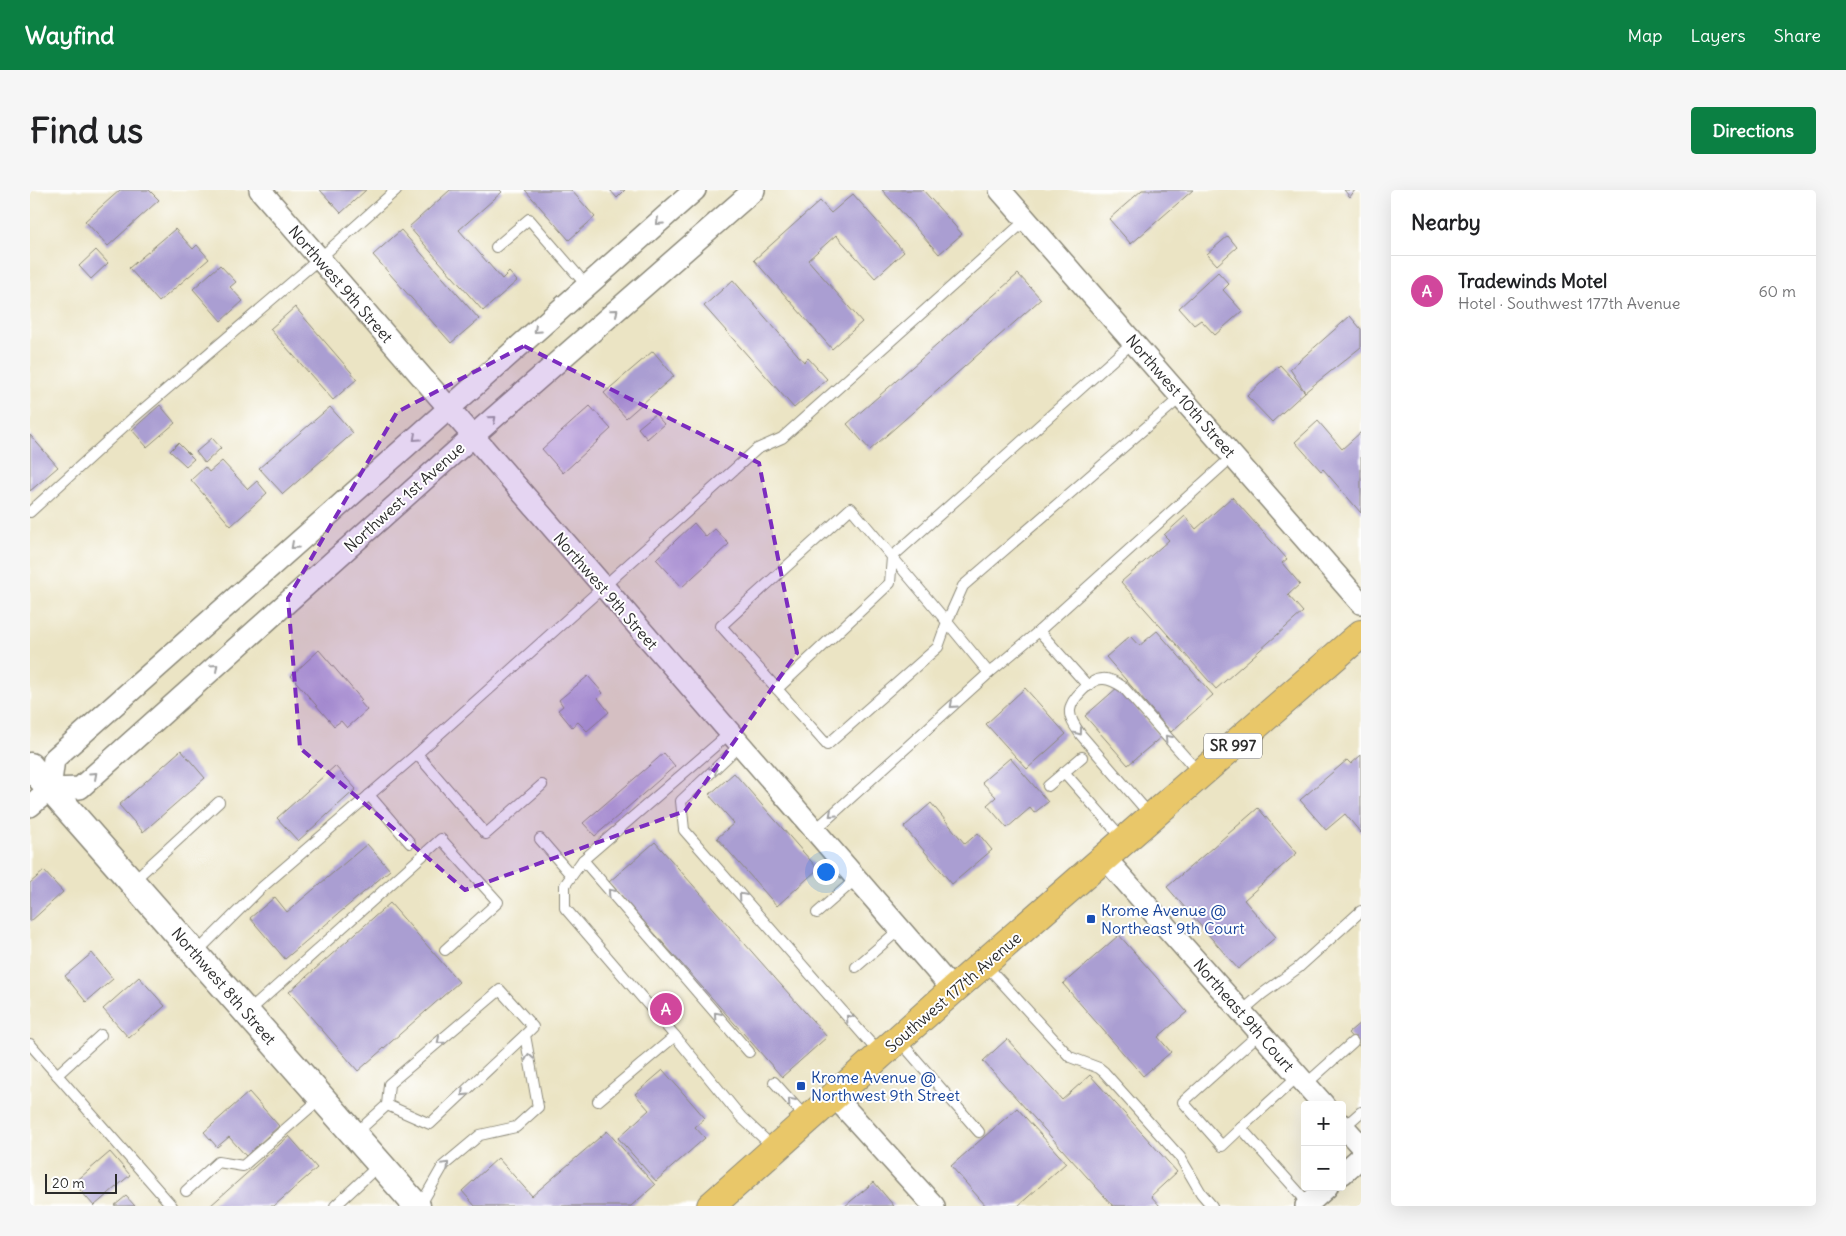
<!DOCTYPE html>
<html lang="en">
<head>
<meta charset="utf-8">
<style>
  :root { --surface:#fff; --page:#f6f6f6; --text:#202124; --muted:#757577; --line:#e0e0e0; --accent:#0b8043 }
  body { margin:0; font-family:Delius,sans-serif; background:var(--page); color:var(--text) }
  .controls { position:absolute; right:15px; bottom:15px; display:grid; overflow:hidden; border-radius:5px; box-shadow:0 5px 20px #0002 }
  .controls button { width:45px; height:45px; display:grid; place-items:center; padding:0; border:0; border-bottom:1px solid var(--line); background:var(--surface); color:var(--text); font:25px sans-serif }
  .scale { position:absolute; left:15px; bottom:12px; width:72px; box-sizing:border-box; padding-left:5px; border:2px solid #2b2b2b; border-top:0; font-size:14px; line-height:18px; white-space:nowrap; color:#2b2b2b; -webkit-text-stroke:4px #fff; paint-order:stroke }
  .you { position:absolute; left:795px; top:681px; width:18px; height:18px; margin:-12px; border:4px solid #fff; border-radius:50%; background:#1a73e8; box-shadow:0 0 0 8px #1a73e833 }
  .badge { display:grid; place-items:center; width:32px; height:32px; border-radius:50%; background:var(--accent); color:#fff; font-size:16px; font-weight:700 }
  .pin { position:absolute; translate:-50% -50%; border:2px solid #fff; box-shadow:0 1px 5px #0006 }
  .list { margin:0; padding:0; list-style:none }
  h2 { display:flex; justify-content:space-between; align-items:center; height:65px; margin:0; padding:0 20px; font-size:21px }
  h2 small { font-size:16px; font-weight:400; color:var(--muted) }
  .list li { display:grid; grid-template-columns:32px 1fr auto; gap:15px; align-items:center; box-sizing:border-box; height:70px; padding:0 20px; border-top:1px solid var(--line) }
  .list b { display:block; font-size:19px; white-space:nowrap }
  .list p { margin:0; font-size:16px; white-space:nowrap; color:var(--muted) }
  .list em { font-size:16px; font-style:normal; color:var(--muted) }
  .map { position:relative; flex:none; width:1331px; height:1016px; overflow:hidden; border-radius:5px }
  header { display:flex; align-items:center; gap:30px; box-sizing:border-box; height:70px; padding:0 25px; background:var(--accent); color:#fff }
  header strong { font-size:24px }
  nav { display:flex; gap:28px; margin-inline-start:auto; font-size:18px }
  .intro { display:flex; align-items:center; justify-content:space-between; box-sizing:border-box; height:120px; padding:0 30px }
  h1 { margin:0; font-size:35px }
  .button { padding:12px 22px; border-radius:5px; background:var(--accent); color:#fff; font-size:18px; font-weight:700 }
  main { display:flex; gap:30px; padding:0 30px }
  aside { flex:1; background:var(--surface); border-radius:5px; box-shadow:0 5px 20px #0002 }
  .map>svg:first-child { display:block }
</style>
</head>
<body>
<header>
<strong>Wayfind</strong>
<nav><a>Map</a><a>Layers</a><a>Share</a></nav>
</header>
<div class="intro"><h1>Find us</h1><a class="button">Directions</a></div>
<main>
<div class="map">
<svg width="1331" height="1016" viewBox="0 0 1331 1016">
  <rect width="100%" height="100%" fill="#fff"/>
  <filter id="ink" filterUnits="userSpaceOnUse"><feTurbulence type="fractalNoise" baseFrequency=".02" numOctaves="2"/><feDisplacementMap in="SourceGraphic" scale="10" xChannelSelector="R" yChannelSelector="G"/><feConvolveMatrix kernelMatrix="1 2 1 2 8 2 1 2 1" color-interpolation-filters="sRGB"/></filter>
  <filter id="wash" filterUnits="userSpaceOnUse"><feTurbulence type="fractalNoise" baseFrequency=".0096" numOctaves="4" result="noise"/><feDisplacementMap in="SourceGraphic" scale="20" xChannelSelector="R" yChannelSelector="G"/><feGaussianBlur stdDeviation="1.12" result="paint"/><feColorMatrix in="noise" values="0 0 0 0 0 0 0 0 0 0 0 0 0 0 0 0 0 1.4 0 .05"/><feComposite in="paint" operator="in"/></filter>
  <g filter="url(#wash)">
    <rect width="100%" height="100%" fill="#ebe4c4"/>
    <g id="blocks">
      <g fill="#aa9ed2">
        <polygon points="90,0 119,0 129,10 78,56 55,31"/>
        <polygon points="290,0 336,0 311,23"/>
        <polygon points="420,0 470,0 472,2 429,40 472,89 479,82 487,91 453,121 379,37"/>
        <polygon points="495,0 541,0 565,27 539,50"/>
        <polygon points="580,0 595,0 587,8"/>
        <polygon points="852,0 893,0 932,44 909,64"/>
        <polygon points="1112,0 1163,0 1101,54 1079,29"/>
        <polygon points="1314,0 1325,0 1320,7"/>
        <polygon points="823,4 874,62 845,88 806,45 778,70 832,132 802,159 724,70 790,11 801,23"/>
        <polygon points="145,39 163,59 167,55 179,69 129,112 99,78"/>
        <polygon points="371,40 449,129 421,153 343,65"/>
        <polygon points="1198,46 1207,57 1187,75 1177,64"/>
        <polygon points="66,60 78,73 61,89 49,76"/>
        <polygon points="190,75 206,92 200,97 213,111 191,131 163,99"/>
        <polygon points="1188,82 1199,94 1193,100 1212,121 1185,145 1171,130 1164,135 1149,118"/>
        <polygon points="988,84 1011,109 840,260 817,234"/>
        <polygon points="703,90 774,172 778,168 797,189 764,218 674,116"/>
        <polygon points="265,117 327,189 303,210 240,139"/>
        <polygon points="1320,126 1331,139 1331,157 1275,202 1242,232 1217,206 1250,175 1275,202 1260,179"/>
        <polygon points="623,161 644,186 596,228 574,203"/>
        <polygon points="130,215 145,233 117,257 102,240"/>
        <polygon points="560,216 581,239 533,283 512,259"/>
        <polygon points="300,217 323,243 253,304 229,278"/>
        <polygon points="625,224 634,234 617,249 608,238"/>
        <polygon points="1288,231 1312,259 1331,242 1331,323 1293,279 1291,281 1265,252"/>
        <polygon points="0,245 28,277 0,301"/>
        <polygon points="182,248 191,258 175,273 166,262"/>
        <polygon points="148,253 164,269 156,276 140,261"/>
        <polygon points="192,271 218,299 227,291 237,303 201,336 161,290 175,277 179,282"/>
        <polygon points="1202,307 1257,369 1252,373 1270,394 1258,405 1273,422 1186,499 1091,392 1139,350 1134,345 1155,326 1166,339"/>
        <polygon points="664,333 676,347 685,339 699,354 652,397 626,369"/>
        <polygon points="1127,441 1183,505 1141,542 1076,467 1100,446 1109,456"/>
        <polygon points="289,460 332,510 330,512 337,520 317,538 311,531 304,536 261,486"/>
        <polygon points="558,486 573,503 568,508 579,522 557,541 548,532 542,537 528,520 533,516 529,510"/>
        <polygon points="1088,497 1131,547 1098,575 1055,526"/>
        <polygon points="995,498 1036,544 997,579 956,534"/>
        <polygon points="151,560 175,588 113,642 89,615"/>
        <polygon points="634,563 645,576 565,646 553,633"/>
        <polygon points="1331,565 1331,643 1315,624 1296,640 1270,610 1317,570 1321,574"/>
        <polygon points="980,568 1018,612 1004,623 1000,618 977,638 957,615 966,607 952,592"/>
        <polygon points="305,576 326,599 268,651 247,628"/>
        <polygon points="704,583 788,679 747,716 687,648 704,633 679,605"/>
        <polygon points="901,613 935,654 948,643 962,660 922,694 874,637"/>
        <polygon points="1228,618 1267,663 1214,710 1246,747 1208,779 1137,697"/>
        <polygon points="625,652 797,847 752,887 579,692"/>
        <polygon points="337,654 360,680 255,769 220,728 245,707 257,722"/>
        <polygon points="14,681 33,702 0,732 0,693"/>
        <polygon points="360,713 429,792 328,881 259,802"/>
        <polygon points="1089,745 1157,822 1128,847 1141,862 1113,886 1033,794"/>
        <polygon points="62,763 83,789 56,812 35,786"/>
        <polygon points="109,787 135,816 99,848 73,819"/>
        <polygon points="1331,832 1331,858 1318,843"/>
        <polygon points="977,849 1032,910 1060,885 1147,982 1121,1006 1130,1016 1083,1016 953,871"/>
        <polygon points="633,880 675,928 665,937 675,948 626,991 588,948 619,920 605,904"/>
        <polygon points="219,902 249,936 216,966 199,947 187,957 174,942"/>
        <polygon points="987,918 1036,973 988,1016 956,1016 921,976"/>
        <polygon points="577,941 625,995 601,1016 445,1016 432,1001 468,968 502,1006"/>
        <polygon points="259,946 287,978 244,1016 180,1016"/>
        <polygon points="80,962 100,985 64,1016 44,993"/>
        <polygon points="844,992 864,1016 815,1016"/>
        <polygon points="96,1006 105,1016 84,1016"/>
      </g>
    </g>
  </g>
  <g filter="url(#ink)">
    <use href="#blocks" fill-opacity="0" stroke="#8b8878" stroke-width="1"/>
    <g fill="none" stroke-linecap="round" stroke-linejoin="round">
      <g stroke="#8b8878" stroke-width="12">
        <g id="service">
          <polyline points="466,57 499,29 557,96"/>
          <polyline points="1151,207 933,396 917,432 821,318 691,436 797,555 908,457 917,432 959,483 1009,441 1203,266"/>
          <polyline points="0,322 103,228 289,69 366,0"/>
          <polyline points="1009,441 1058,496"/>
          <polyline points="747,499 860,393 862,367 1103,152"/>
          <polyline points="710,555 651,611 654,640 850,864"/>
          <polyline points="387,564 456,644 512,595"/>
          <polyline points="1034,582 1093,649"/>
          <polyline points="1018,596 1052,567"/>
          <polyline points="339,605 380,653"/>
          <path d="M1121 626 1051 545C1046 538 1039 529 1040 520 1041 509 1061 489 1072 489 1080 488 1087 493 1093 497L1170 584"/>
          <polyline points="784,641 959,483"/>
          <polyline points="510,649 541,685"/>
          <polyline points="553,670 719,862"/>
          <polyline points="103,691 189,612"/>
          <polyline points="787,723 826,689"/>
          <polyline points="166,763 230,699 387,564 727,259 752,248 996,30"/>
          <polyline points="955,774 1040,867 1069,878 1074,882 1150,967 1171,1003 1182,1016"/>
          <polyline points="826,777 870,739"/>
          <polyline points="218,822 411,649 468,712 415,760"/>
          <polyline points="1211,822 1232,804 1268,778 1331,721"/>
          <polyline points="645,846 535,718 535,695 553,670 700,543"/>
          <polyline points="869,850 949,942"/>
          <polyline points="0,854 142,1016"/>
          <polyline points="27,885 71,845"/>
          <polyline points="1268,886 1211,938 1279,1014"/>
          <polyline points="744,892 777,929"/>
          <polyline points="1276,894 1323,852"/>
          <polyline points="568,911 645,846 711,927 744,958"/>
          <polyline points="357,915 400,934 495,845"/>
          <polyline points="1314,937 1331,922"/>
          <polyline points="1211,938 1192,956 1153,912 1230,843"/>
          <polyline points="325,944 357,915 359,894 470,800 503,837 495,845 508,917 486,937 450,945 413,976 390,1016"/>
          <polyline points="156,1001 188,972 213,976 291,908"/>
          <polyline points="305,1016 350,974"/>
        </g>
      </g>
      <g stroke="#8b8878" stroke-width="24">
        <g id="minor">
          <polyline points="230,0 923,800"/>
          <polyline points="970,0 1331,413"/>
          <polyline points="20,599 24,569 665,0"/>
          <polyline points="0,616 20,599 50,598 443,246 724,0"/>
          <polyline points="1075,668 1294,915"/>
          <polyline points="804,906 904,1016"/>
          <polyline points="1312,935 1331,956"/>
          <polyline points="1312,984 1331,967"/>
          <polyline points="1276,1016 1297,997"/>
        </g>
      </g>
      <g stroke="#8b8878" stroke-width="29">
        <polyline id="tertiary" points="0,576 387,1016"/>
      </g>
      <g stroke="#8b8878" stroke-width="30">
        <polyline id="trunk" points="681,1016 923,800 1331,444"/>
      </g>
      <use href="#service" stroke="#fff" stroke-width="10"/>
      <use href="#minor" stroke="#fff" stroke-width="21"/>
      <use href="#tertiary" stroke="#fff" stroke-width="26"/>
      <use href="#trunk" stroke="#e9c769" stroke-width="28"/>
    </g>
    <defs><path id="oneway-chevron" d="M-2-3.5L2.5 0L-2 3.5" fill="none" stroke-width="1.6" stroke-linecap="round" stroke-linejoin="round" transform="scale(1.25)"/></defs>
    <g stroke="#a0a0a0">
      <use href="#oneway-chevron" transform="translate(629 32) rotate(138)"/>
      <use href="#oneway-chevron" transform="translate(585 122) rotate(-41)"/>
      <use href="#oneway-chevron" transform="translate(507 140) rotate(138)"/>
      <use href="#oneway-chevron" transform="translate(463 229) rotate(-41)"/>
      <use href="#oneway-chevron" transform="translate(386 248) rotate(138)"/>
      <use href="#oneway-chevron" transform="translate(264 356) rotate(138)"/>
      <use href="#oneway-chevron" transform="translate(185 477) rotate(-42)"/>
      <use href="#oneway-chevron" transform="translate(923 515) rotate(138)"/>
      <use href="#oneway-chevron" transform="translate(1049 542) rotate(53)"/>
      <use href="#oneway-chevron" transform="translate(1138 548) rotate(-132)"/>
      <use href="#oneway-chevron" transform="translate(684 580) rotate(-43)"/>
      <use href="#oneway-chevron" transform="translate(64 585) rotate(-42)"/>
      <use href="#oneway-chevron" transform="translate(802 624) rotate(138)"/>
      <use href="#oneway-chevron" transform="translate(581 702) rotate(-131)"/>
      <use href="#oneway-chevron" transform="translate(712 706) rotate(-131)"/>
      <use href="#oneway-chevron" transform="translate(687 825) rotate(-131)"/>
      <use href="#oneway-chevron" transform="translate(819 828) rotate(-131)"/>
      <use href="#oneway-chevron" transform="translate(410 851) rotate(140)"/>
      <use href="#oneway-chevron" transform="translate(499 867) rotate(-100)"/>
      <use href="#oneway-chevron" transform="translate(434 903) rotate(137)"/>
      <use href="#oneway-chevron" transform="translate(761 911) rotate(-131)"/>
      <use href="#oneway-chevron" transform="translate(416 975) rotate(-47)"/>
    </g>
  </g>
  <path fill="#7b2cbf" fill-opacity="0.2" stroke="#7b2cbf" stroke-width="4" stroke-dasharray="10 6" stroke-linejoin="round" d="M494 156 729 273 767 463 655 621 435 700 270 558 258 408 367 222Z"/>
  <g fill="#1a4fb4" stroke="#fff" stroke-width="2">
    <rect x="1056" y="724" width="10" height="10" rx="2.5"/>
    <rect x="766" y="891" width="10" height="10" rx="2.5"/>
  </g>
  <g text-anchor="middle" stroke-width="4" stroke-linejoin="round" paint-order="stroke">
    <rect fill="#fff" stroke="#6b6b6b" stroke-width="1" x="1174" y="543.5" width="58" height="25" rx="4"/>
    <g font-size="15" font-weight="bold" fill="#2b2b2b">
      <text x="1203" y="561">SR 997</text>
    </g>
    <g font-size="16" fill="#2b2b2b" stroke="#fff">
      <text transform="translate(311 94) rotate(49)" y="6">Northwest 9th Street</text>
      <text transform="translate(1151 206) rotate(49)" y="6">Northwest 10th Street</text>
      <text transform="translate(374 307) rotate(-42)" y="6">Northwest 1st Avenue</text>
      <text transform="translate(576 401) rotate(49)" y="6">Northwest 9th Street</text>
      <text transform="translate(194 796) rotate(49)" y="6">Northwest 8th Street</text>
      <text transform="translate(923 802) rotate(-41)" y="6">Southwest 177th Avenue</text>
      <text transform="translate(1214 825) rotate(49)" y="6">Northeast 9th Court</text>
    </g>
    <g font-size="16" fill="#164399" stroke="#fff" text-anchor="start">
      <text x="1071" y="726">Krome Avenue @<tspan x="1071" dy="18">Northeast 9th Court</tspan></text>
      <text x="781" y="893">Krome Avenue @<tspan x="781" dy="18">Northwest 9th Street</tspan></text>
    </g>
  </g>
</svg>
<div class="controls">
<button>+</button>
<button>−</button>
</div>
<div class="scale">20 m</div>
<div class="you"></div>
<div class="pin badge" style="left:636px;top:819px;background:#d1479c">A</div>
</div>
<aside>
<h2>Nearby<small></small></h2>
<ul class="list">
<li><span class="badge" style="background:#d1479c">A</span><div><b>Tradewinds Motel</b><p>Hotel · Southwest 177th Avenue</p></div><em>60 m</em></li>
</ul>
</aside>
</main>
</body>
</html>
